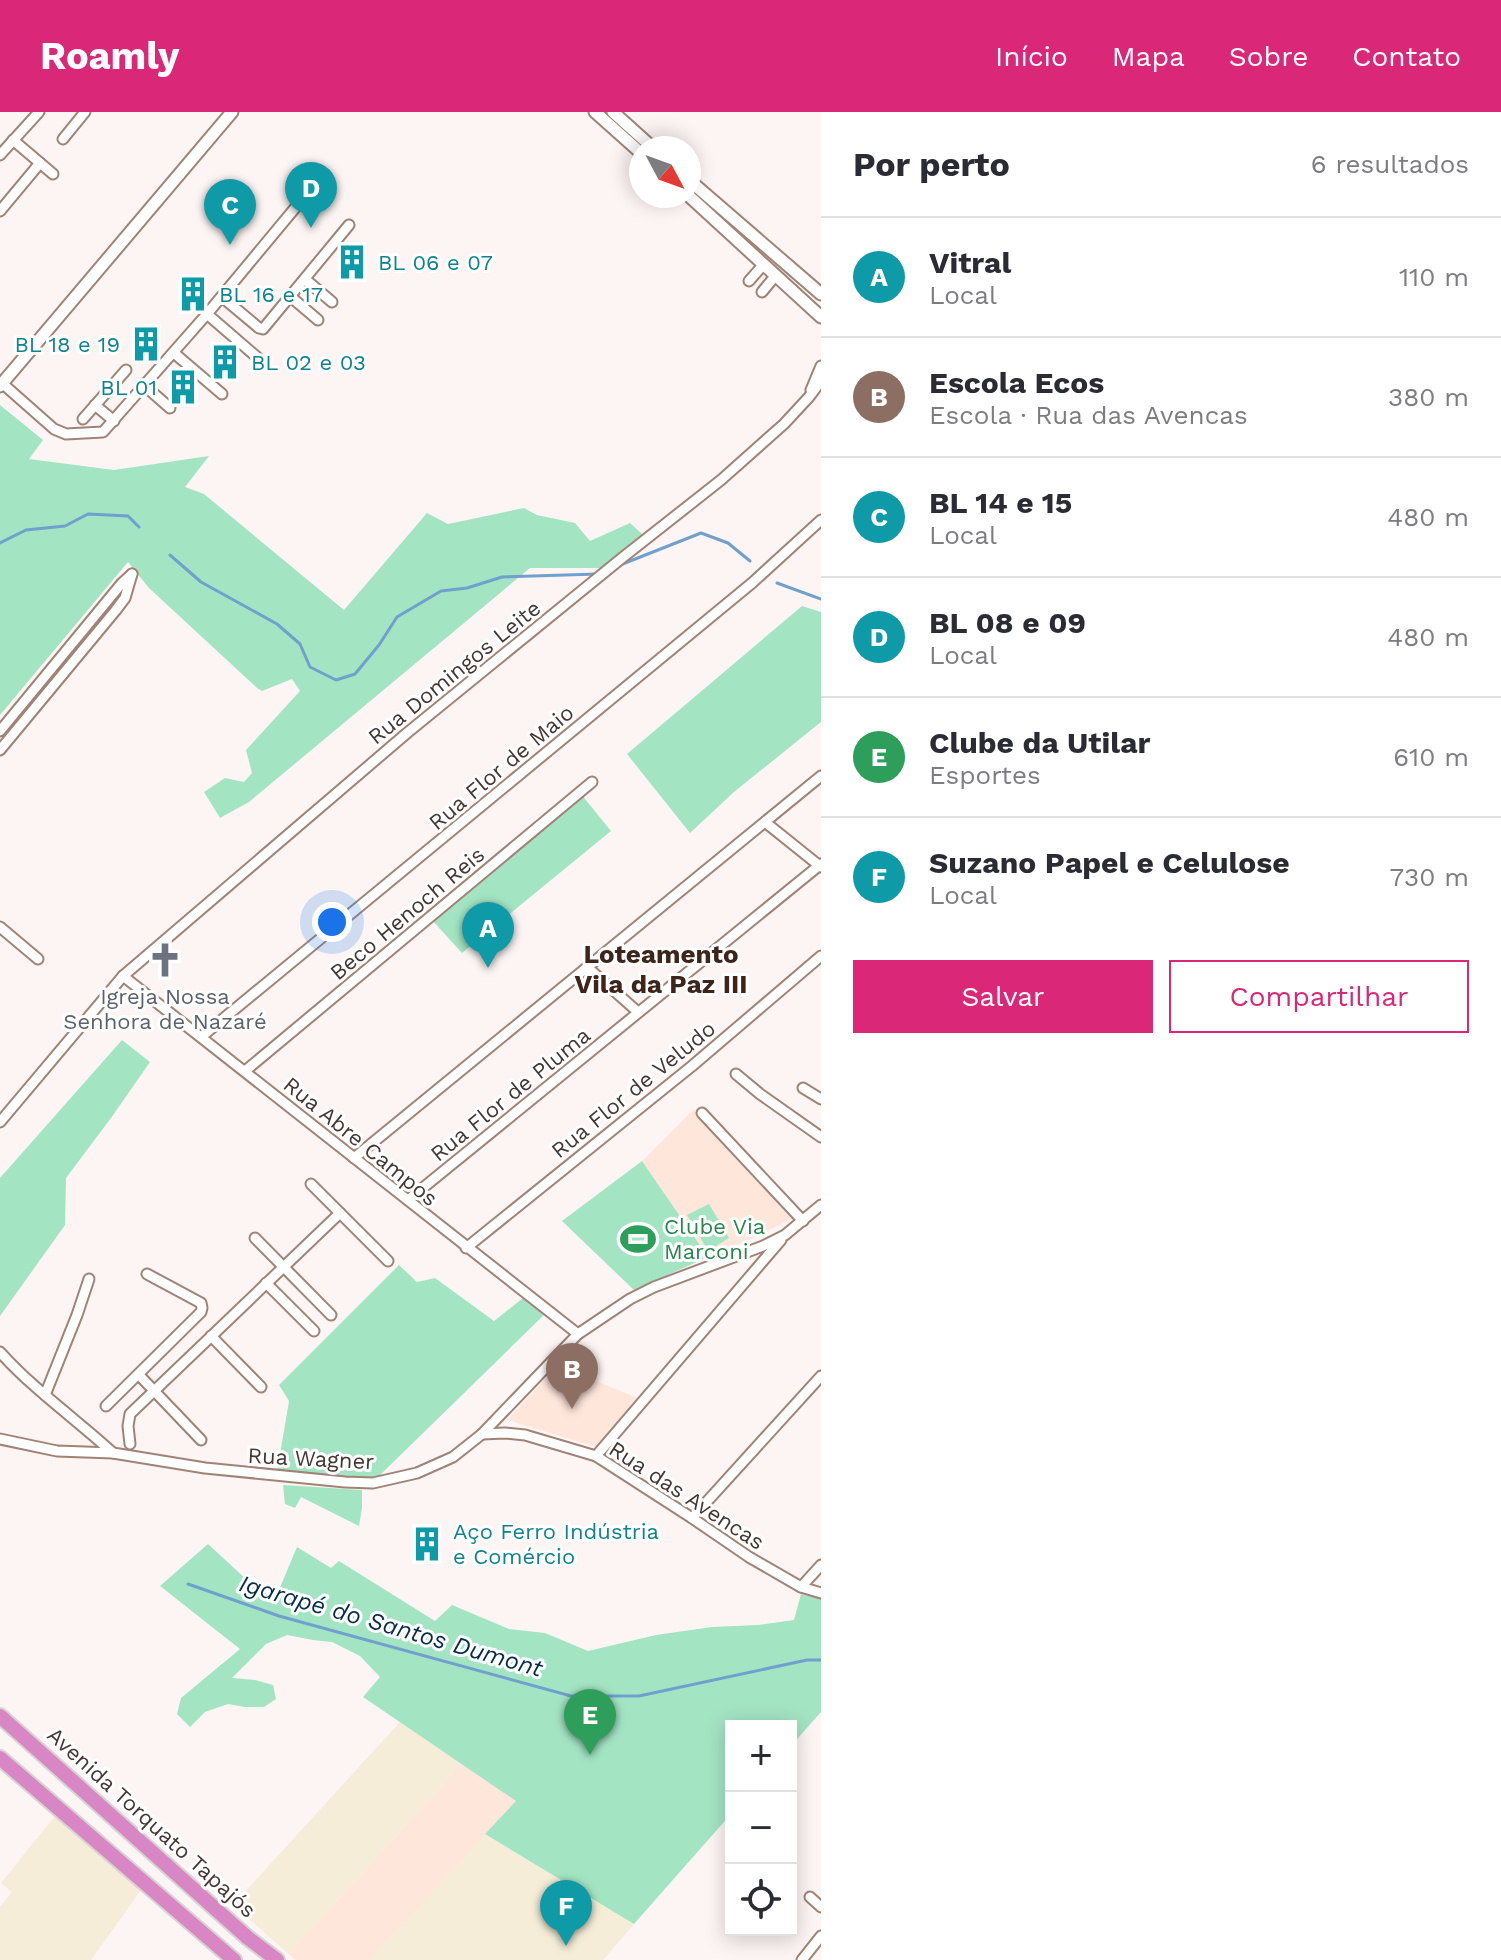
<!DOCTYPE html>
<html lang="pt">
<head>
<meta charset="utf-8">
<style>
  :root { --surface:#fff; --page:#f2f2f3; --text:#2b2b33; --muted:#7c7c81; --line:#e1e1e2; --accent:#db2777 }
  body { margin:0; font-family:"Work Sans",sans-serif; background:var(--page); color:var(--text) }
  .controls { position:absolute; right:24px; bottom:24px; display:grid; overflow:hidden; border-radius:0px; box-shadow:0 4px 20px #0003 }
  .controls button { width:72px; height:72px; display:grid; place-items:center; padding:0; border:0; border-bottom:2px solid var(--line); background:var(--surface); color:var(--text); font:40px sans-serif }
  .compass { position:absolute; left:629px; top:24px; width:72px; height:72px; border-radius:50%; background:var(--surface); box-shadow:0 4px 20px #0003; rotate:131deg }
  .you { position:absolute; left:332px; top:810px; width:28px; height:28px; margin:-20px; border:6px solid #fff; border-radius:50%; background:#1a73e8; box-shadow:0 0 0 12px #1a73e833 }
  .badge { display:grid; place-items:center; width:52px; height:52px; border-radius:50%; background:var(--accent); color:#fff; font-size:26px; font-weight:700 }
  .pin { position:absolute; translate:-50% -66px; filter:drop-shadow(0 2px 4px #0008) }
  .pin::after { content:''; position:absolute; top:42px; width:28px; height:24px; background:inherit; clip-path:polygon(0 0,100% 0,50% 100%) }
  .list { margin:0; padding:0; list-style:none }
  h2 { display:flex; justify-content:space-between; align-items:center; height:104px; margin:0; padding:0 32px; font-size:34px }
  h2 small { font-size:26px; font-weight:400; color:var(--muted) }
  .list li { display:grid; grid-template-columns:52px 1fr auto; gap:24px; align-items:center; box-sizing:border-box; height:120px; padding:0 32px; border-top:2px solid var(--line) }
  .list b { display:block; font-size:30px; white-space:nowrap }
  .list p { margin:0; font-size:26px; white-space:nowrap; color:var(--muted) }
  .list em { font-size:26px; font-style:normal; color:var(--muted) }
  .actions { display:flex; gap:16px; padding:24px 32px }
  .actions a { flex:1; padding:18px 0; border:2px solid var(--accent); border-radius:0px; text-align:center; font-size:28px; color:var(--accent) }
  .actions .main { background:var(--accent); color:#fff }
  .icon { flex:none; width:44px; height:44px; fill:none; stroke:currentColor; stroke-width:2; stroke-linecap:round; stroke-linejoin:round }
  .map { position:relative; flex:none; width:821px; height:1848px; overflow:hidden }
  header { display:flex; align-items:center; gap:48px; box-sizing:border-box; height:112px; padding:0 40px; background:var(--accent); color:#fff }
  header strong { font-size:38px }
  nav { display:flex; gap:44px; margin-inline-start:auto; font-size:28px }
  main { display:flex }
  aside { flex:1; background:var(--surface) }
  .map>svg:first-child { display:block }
</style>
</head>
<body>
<header>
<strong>Roamly</strong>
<nav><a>Início</a><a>Mapa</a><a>Sobre</a><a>Contato</a></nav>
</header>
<main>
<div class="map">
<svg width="821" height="1848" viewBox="0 0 821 1848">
  <rect width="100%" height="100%" fill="#fcf5f3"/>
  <g fill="#f5edd7">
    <polygon points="400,1610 462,1651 289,1842 233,1793"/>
    <polygon points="55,1704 141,1778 91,1848 0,1848 0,1795 12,1780 1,1771"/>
    <polygon points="485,1722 634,1812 603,1848 369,1848"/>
  </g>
  <g fill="#ffe6db">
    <polygon points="694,997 791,1107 751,1127 708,1145 642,1049"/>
    <polygon points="558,1253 637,1286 596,1335 507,1308"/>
    <polygon points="462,1651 517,1689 369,1848 295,1848 289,1842"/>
  </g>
  <g fill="#a3e4c3">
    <polygon points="0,293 43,328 29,347 114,358 209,344 185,375 204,382 344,498 427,401 448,412 524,396 537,403 575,411 590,429 630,411 642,422 601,456 530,456 249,690 220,706 204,680 225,666 244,670 252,661 246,638 300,579 292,567 262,579 257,576 149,476 128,450 0,603"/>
    <polygon points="802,494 821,500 821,610 734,680 690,721 627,642"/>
    <polygon points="581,682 611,719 462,841 431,807"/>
    <polygon points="122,928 150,950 111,1006 66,1066 65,1113 0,1204 0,1066"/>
    <polygon points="642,1049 708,1145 634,1178 562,1109"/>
    <polygon points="709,1092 729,1126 708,1139 687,1103"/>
    <polygon points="399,1153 417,1170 435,1166 494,1209 523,1186 546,1201 377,1366 353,1369 277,1360 289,1289 279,1273"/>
    <polygon points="283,1373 362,1378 362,1396 359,1414 301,1385 295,1396 285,1392"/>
    <polygon points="208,1432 273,1492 297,1435 331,1456 339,1449 435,1509 452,1493 509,1517 545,1521 588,1539 656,1523 712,1515 758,1513 794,1508 801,1482 821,1487 821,1600 791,1634 791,1614 731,1614 731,1702 634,1812 485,1722 516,1689 363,1585 380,1565 360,1544 332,1530 313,1528 287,1523 266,1532 232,1566 255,1568 273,1573 276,1587 264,1595 245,1595 228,1592 205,1600 190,1615 177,1602 181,1586 240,1537 160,1474"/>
  </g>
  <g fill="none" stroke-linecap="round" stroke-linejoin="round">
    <g stroke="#70a0cd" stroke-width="3">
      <polyline points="0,431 26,418 65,414 88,402 128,404 139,415"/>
      <polyline points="170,443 201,470 277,512 300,532 310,555 336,568 355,562 379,533 397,505 441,479 467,476 502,465 598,462"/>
      <polyline points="620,453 701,421 728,431 750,449"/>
      <polyline points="777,471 821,487"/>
      <polyline points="188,1472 279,1504 571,1584 639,1584 807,1548 821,1548"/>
    </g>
    <g stroke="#a18376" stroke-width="13">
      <g id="minor">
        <polyline points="63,27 85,0"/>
        <polyline points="13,28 53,62"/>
        <polyline points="0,43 39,0"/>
        <polyline points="0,99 40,51"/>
        <polyline points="305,167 332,190"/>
        <polyline points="749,169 764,152"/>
        <polyline points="762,180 776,163"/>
        <polyline points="222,185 259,216 263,217 349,113"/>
        <polyline points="291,185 318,208"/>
        <polyline points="207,202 258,246"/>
        <polyline points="174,241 222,282"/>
        <polyline points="2,271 54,317 66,322 103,320 207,202 310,78"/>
        <polyline points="145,274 170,296"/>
        <polyline points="811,278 821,254"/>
        <polyline points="95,293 114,309"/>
        <polyline points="83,307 126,258"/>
        <polyline points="0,619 122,471 132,462"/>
        <polyline points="0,638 116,498 125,486 132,462"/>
        <polyline points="765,710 821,755"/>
        <polyline points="0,815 38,847"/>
        <polyline points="587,855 638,900"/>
        <polyline points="123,864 578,1222"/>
        <polyline points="201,925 752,471 821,408"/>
        <polyline points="245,959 592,670"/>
        <polyline points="736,962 760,982 821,1025"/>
        <polyline points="803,976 821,987"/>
        <polyline points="702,1001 803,1109"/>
        <polyline points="0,1010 123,864 407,621 622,446 721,368 784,312 809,285 821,269"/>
        <polyline points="354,1046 821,664"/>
        <polyline points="311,1072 388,1149"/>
        <polyline points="408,1088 821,752"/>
        <polyline points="255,1126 331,1203"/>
        <polyline points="466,1136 692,954 821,844"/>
        <polyline points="266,1171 314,1219"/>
        <polyline points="211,1224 261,1275"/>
        <path d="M0 1240C34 1278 76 1307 113 1341"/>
        <polyline points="139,1263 201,1328"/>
        <polyline points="45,1283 77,1203 89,1167"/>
        <polyline points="106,1294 201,1200 202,1196 201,1191 147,1162"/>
        <polyline points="482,1322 505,1321 525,1323 596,1344 692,1406 749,1445 801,1475 821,1481"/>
        <polyline points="0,1327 57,1339 113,1341 205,1356 345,1370 373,1371 417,1361 453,1345 482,1322 578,1222 630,1187 654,1175 763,1134 785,1123 821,1093"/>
        <polyline points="130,1332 128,1314 130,1302 340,1101"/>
        <polyline points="596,1344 781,1128"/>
        <polyline points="692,1406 821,1264"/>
        <polyline points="801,1475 821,1453"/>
        <polyline points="810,1785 821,1795"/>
        <polyline points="802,1848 821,1824"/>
      </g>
    </g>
    <g stroke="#a18376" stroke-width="15">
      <g id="tertiary">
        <polyline points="595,0 641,41"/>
        <polyline points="613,0 653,36"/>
        <polyline points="689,68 821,182"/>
        <polyline points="689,84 821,205"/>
        <polyline points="0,274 232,0"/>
      </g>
    </g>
    <g stroke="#d6d3d2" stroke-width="18">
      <g id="trunk">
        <polyline points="0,1604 248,1826 277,1848"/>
        <polyline points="0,1646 234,1848"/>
      </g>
    </g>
    <use href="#minor" stroke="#fff" stroke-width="9"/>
    <use href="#tertiary" stroke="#fff" stroke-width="11"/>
    <use href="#trunk" stroke="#d887c4" stroke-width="14"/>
  </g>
  <defs>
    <g id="building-bare" transform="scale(2.76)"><path d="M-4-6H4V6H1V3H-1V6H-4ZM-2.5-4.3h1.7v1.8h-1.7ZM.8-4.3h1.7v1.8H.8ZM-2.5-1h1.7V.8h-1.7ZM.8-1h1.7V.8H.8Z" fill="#0f9aa8" stroke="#fff" stroke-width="2.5" paint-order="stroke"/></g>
    <g id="church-bare" transform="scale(2.76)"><path d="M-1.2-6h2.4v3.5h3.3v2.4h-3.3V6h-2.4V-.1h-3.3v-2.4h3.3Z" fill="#6b7280" stroke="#fff" stroke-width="2.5" paint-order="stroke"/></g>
    <g id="stadium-bare" transform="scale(2.76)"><path d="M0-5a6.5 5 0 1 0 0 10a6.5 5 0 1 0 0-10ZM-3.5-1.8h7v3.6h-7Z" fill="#2e9e5b" stroke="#fff" stroke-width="2.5" paint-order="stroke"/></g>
  </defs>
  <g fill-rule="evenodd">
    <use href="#building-bare" x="352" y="150"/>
    <use href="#building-bare" x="193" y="182"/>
    <use href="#building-bare" x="146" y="232"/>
    <use href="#building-bare" x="225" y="250"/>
    <use href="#building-bare" x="183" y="275"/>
    <use href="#church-bare" x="165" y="848"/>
    <use href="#stadium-bare" x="638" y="1127"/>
    <use href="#building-bare" x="427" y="1432"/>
  </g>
  <g text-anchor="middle" stroke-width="6" stroke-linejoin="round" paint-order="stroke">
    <g font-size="22" fill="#0d838f" stroke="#fff" text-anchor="start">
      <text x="378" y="158">BL 06 e 07</text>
      <text x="219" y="190">BL 16 e 17</text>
      <text x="120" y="240" text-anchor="end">BL 18 e 19</text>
      <text x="251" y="258">BL 02 e 03</text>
      <text x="157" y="283" text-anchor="end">BL 01</text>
      <text x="453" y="1427">Aço Ferro Indústria<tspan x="453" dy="25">e Comércio</tspan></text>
    </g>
    <g font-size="22" fill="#443731" stroke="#fff">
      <text transform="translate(454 560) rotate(-39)" y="8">Rua Domingos Leite</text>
      <text transform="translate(501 655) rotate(-40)" y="8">Rua Flor de Maio</text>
      <text transform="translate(407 801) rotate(-40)" y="8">Beco Henoch Reis</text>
      <text transform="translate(633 977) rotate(-39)" y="8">Rua Flor de Veludo</text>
      <text transform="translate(510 982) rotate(-39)" y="8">Rua Flor de Pluma</text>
      <text transform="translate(361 1029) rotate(39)" y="8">Rua Abre Campos</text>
      <text transform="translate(311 1346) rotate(3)" y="8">Rua Wagner</text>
      <text transform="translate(687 1383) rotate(33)" y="8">Rua das Avencas</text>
      <text transform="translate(152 1710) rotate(42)" y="8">Avenida Torquato Tapajós</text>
    </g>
    <g font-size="22" fill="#5b616d" stroke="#fff">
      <text x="165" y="892">Igreja Nossa<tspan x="165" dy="25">Senhora de Nazaré</tspan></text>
    </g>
    <g font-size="22" fill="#27864d" stroke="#fff" text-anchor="start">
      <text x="664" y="1122">Clube Via<tspan x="664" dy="25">Marconi</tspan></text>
    </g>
    <g font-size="24" font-style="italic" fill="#072c4b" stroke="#fff">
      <text transform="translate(391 1514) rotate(16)" y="8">Igarapé do Santos Dumont</text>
    </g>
    <g font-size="26" font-weight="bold" fill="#3d251b" stroke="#fff">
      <text x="661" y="851">Loteamento<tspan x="661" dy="30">Vila da Paz III</tspan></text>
    </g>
  </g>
</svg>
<div class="controls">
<button>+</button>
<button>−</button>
<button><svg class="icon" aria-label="locate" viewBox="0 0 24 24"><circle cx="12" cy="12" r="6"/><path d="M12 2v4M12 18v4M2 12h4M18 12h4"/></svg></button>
</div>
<svg class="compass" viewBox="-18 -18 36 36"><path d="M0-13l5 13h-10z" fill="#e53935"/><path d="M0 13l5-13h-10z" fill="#7c7c81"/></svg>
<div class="you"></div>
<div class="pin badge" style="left:488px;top:856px;background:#0f9aa8">A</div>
<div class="pin badge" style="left:572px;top:1297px;background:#8d6e63">B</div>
<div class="pin badge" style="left:230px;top:133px;background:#0f9aa8">C</div>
<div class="pin badge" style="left:311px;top:116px;background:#0f9aa8">D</div>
<div class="pin badge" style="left:590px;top:1643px;background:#2e9e5b">E</div>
<div class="pin badge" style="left:566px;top:1834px;background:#0f9aa8">F</div>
</div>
<aside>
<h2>Por perto<small>6 resultados</small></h2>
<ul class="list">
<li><span class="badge" style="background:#0f9aa8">A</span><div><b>Vitral</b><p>Local</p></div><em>110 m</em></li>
<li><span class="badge" style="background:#8d6e63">B</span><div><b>Escola Ecos</b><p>Escola · Rua das Avencas</p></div><em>380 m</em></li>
<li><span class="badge" style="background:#0f9aa8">C</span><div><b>BL 14 e 15</b><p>Local</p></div><em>480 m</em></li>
<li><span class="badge" style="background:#0f9aa8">D</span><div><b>BL 08 e 09</b><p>Local</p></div><em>480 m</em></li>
<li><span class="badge" style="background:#2e9e5b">E</span><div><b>Clube da Utilar</b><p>Esportes</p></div><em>610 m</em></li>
<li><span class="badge" style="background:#0f9aa8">F</span><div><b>Suzano Papel e Celulose</b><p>Local</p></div><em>730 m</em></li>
</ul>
<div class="actions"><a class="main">Salvar</a><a>Compartilhar</a></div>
</aside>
</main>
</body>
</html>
